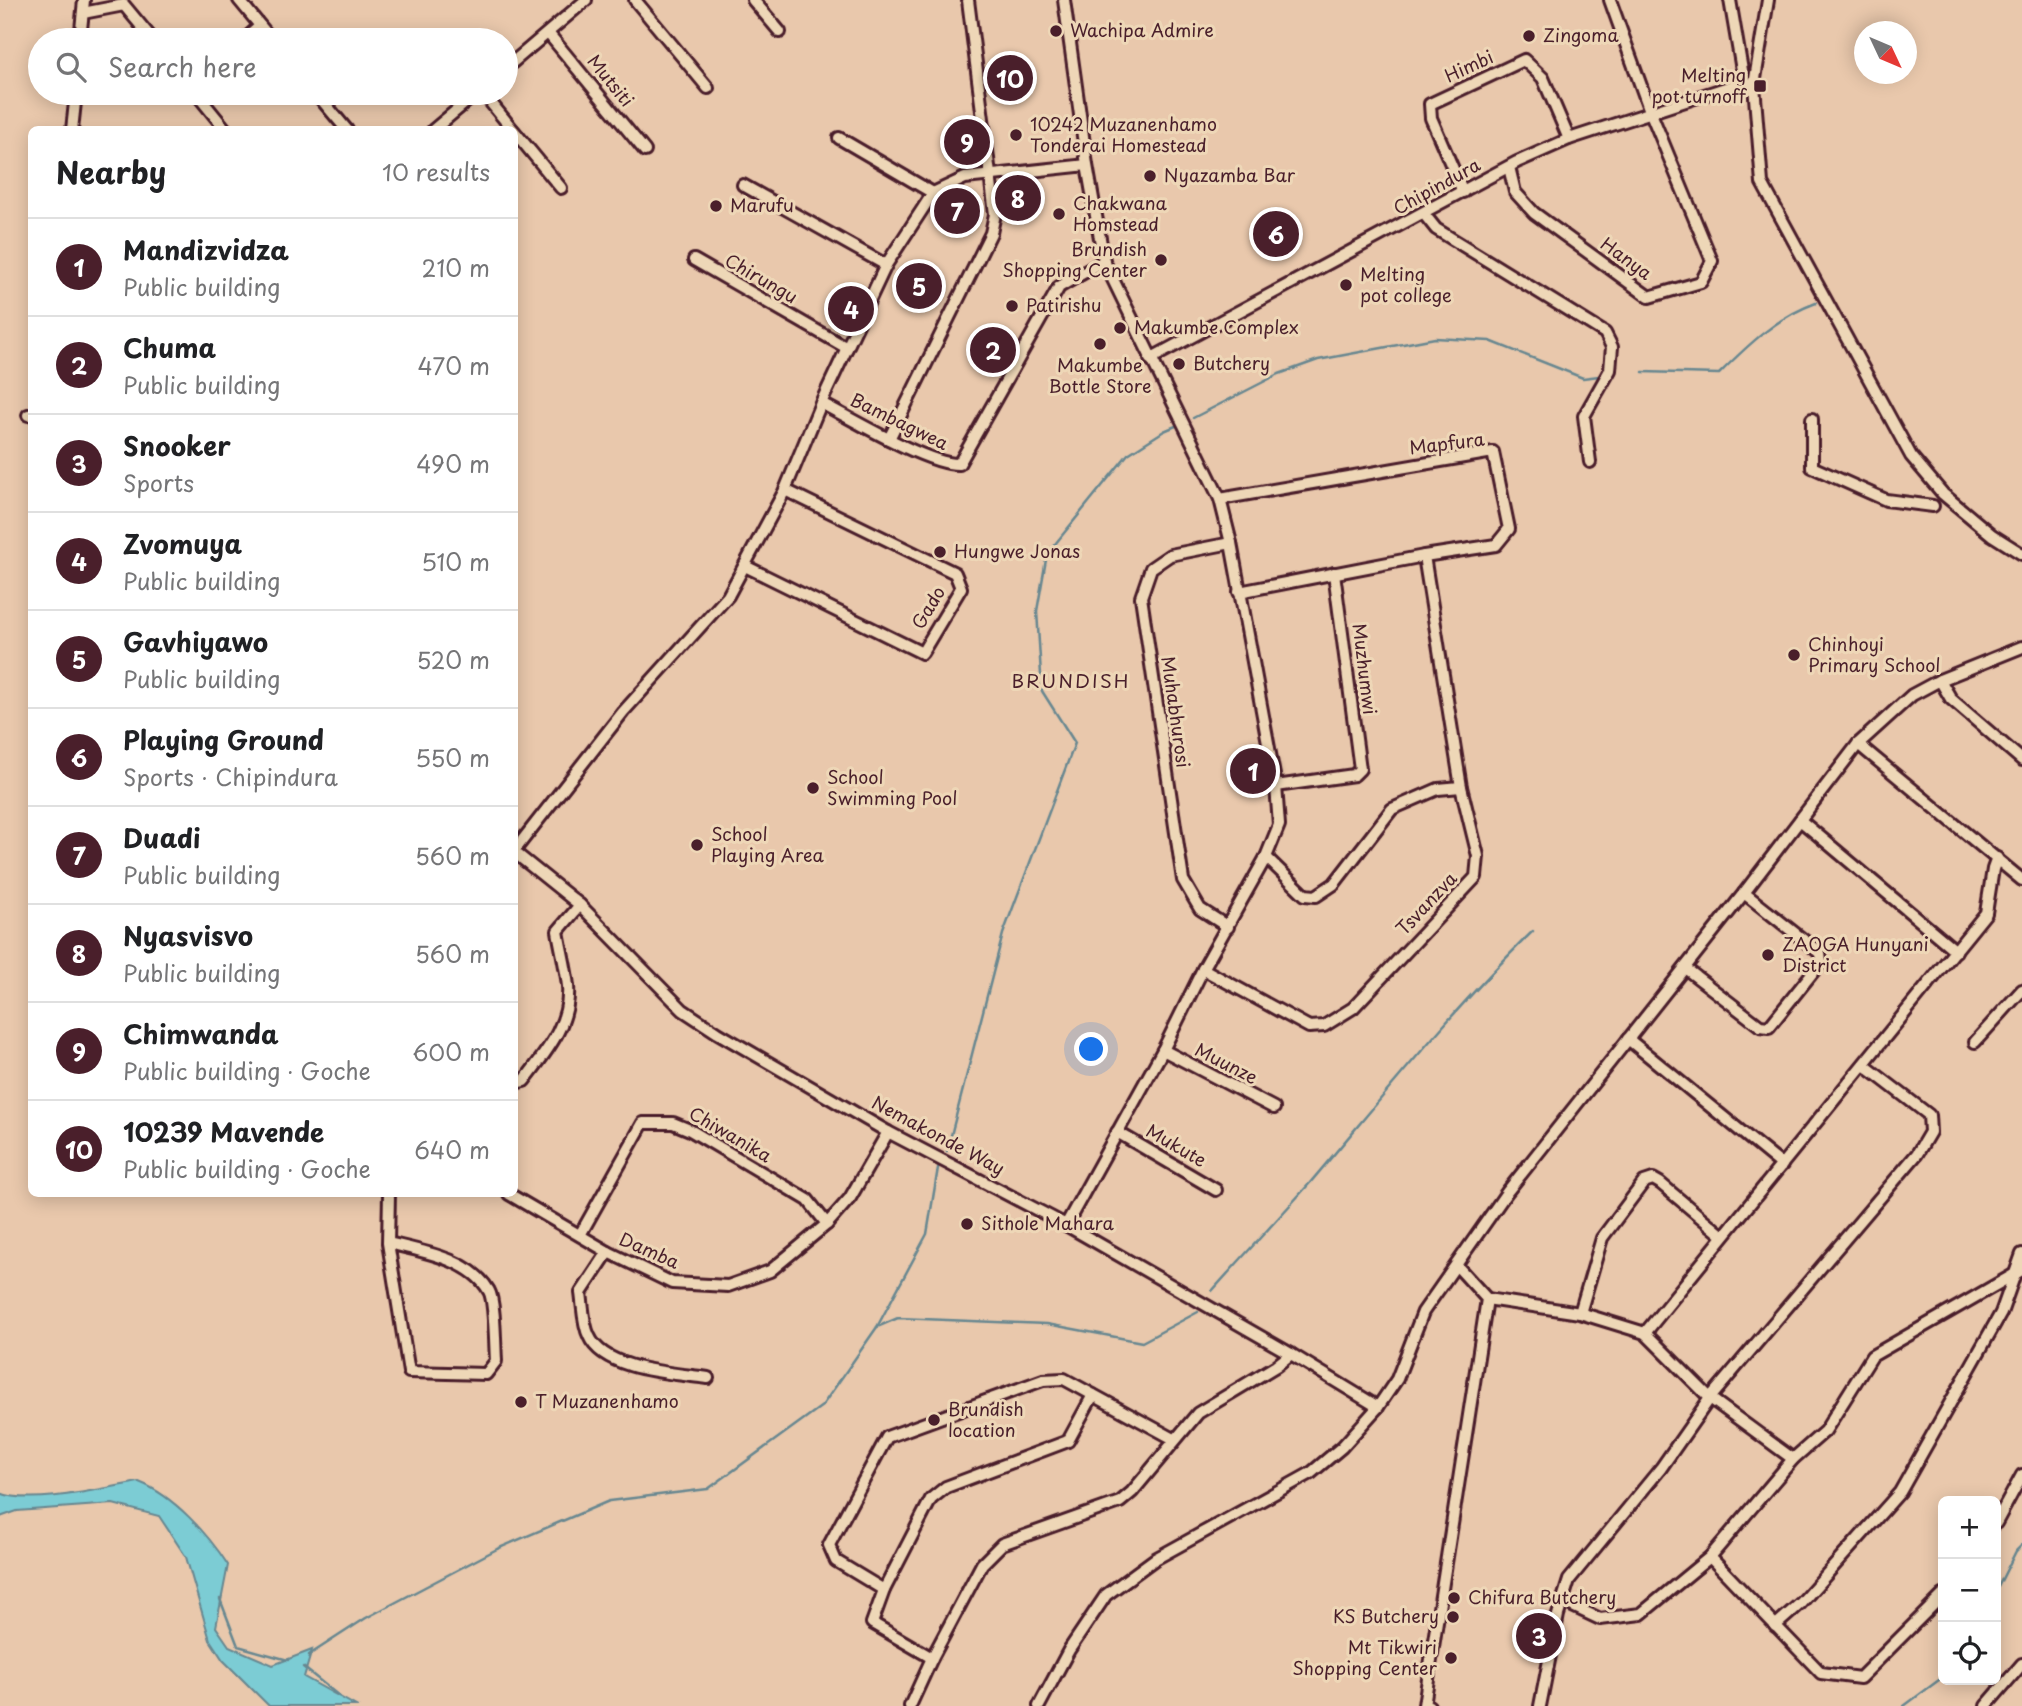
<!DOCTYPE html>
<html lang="en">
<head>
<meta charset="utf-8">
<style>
  :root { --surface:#fff; --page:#f2f2f2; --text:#202124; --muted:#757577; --line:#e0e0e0; --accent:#4a1f2b }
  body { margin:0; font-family:"Playpen Sans",sans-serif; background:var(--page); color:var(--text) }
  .controls { position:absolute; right:21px; bottom:21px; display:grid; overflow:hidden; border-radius:10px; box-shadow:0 4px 18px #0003 }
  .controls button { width:63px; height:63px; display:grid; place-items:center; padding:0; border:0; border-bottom:2px solid var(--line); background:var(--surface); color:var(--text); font:35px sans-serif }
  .compass { position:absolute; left:1854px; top:21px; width:63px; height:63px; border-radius:50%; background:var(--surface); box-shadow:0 4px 18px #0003; rotate:134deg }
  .you { position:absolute; left:1092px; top:1050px; width:24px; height:24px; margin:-18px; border:5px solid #fff; border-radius:50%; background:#1a73e8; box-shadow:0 0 0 10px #1a73e833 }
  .badge { display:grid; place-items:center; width:46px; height:46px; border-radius:50%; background:var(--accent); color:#fff; font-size:23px; font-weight:700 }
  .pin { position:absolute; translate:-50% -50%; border:4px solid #fff; box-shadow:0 2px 7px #0006 }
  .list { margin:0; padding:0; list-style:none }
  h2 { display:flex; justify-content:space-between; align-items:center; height:91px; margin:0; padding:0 28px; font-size:30px }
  h2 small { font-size:23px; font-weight:400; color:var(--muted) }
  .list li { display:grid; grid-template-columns:46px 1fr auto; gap:21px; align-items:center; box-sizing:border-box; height:98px; padding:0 28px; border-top:2px solid var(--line) }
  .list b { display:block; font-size:26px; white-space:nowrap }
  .list p { margin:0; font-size:23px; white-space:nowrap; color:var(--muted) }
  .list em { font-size:23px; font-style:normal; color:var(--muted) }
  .icon { flex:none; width:38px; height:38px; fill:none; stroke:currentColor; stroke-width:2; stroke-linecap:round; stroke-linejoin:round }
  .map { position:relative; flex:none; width:2022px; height:1706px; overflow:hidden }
  .search { position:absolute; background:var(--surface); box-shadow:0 4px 18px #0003; left:28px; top:28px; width:490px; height:77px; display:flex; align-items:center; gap:18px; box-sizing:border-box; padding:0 24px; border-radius:38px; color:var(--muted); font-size:26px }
  .panel { position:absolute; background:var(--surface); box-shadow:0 4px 18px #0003; left:28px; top:126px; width:490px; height:1071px; border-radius:10px }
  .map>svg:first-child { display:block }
</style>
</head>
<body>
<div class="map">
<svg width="2022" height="1706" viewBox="0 0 2022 1706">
  <rect width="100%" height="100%" fill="#e9c8ac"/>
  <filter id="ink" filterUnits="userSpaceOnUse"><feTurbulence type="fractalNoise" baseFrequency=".0143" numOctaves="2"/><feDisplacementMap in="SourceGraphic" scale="14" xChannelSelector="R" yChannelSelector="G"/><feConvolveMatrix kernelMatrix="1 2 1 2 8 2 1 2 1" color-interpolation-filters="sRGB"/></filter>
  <g filter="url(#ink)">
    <path fill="#7bccd4" stroke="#678790" stroke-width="2" d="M139 1482C174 1496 208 1534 228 1565L216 1627 229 1646 273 1665 312 1650 304 1677 356 1706H269L223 1660 210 1640 186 1557 159 1516 113 1504 17 1511 0 1517V1493C31 1506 104 1488 139 1482Z"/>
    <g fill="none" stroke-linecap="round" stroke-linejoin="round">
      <g stroke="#678790" stroke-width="2.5">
        <path d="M1643 372 1719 374C1748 345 1777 317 1816 303"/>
        <polyline points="1193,418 1279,374 1318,360 1435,338 1490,341 1583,378 1599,376"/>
        <polyline points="947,1151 1003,934 1075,743 1042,691 1037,611 1047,554 1128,454 1164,431 1178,425"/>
        <path d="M1212 1291C1244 1255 1277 1220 1309 1184 1382 1098 1452 1010 1533 931"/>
        <polyline points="877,1327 898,1318 1047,1324 1142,1342 1198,1312"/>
        <polyline points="1996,1591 2016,1551 2022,1545"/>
        <polyline points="220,1599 238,1646 288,1660"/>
        <polyline points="309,1655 366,1618 497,1549 609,1501 708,1489 822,1406 877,1327 927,1234 938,1168"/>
        <polyline points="303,1667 339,1696"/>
        <polyline points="1904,1706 1943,1677"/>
      </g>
      <g stroke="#4a1f2b" stroke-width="16">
        <g id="minor">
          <polyline points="239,0 272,40"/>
          <polyline points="635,0 708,88"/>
          <polyline points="753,0 780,32"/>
          <polyline points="1064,0 1087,165 1104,261 1220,499 1231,543 1276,786 1279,825 1266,857 1203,969 1163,1050 1066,1225"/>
          <polyline points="1730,0 1744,82"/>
          <polyline points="1768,0 1754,85 1762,183 1911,456 1943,494 1992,535 2022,554"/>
          <polyline points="83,13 124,5 153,40"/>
          <polyline points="548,33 645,151"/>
          <polyline points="80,40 84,0"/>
          <polyline points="244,40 260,26"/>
          <polyline points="506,68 586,0"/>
          <polyline points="196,93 226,130"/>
          <polyline points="316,93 347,130"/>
          <polyline points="483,93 513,130"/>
          <polyline points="72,130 76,93"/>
          <polyline points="433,130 477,93"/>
          <polyline points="514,131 561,188"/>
          <polyline points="839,138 933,193"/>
          <polyline points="1509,167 1515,192 1534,213 1649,297 1701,282 1712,261 1650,111 1610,0"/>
          <polyline points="743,185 886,265"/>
          <polyline points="1463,192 1431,118 1430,104 1524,60 1543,78 1569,139"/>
          <polyline points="1424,214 1436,229 1605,333 1612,347 1610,370 1584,416 1590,462"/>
          <polyline points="694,260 847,348"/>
          <polyline points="1150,359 1517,162 1569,139 1744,82 1754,85"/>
          <path d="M821 403C852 419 928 465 959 464L1059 287 1104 261"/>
          <polyline points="28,415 32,414"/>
          <polyline points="1812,419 1812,467 1886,500 1933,506"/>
          <polyline points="889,439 991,233 995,214 968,0"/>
          <polyline points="1220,499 1493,452 1509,529 1496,545 1424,556 1239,592"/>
          <polyline points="745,566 922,653 961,588 955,573 785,490"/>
          <polyline points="1940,680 1951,699 2022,760"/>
          <polyline points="1858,744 2022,880"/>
          <polyline points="1276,786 1354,775 1360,769 1334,573"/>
          <polyline points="1800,820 1956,951"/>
          <polyline points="514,851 623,712 728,596 785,490 821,403 886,265 933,193 965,178 1087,165"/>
          <polyline points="514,852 580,905 683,1010 718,1033 888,1132 1066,1225 1291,1354 1378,1407"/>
          <polyline points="1266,857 1305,895 1316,896 1334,884 1392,809 1438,789 1461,787"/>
          <polyline points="1228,927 1200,909 1183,880 1141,597 1151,568 1170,555 1231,543"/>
          <polyline points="1685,968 1760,1026 1769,1027 1821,962 1820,953 1744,893"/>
          <polyline points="1203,969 1309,1027 1324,1026 1353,1008 1476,877 1478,856 1461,787 1424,556"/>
          <polyline points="1628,1039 1782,1165"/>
          <polyline points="1975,1042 2022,990"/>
          <polyline points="1163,1050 1274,1108"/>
          <path d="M514 1083 524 1081C545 1053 571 1024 568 986 566 968 561 949 558 931L580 905"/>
          <polyline points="1117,1132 1216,1190"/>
          <polyline points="509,1194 608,1252 672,1283 728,1286 770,1271 827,1224 850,1198 888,1132"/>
          <polyline points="580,1235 643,1123 673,1123 690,1130 808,1200 827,1224"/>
          <path d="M388 1243C421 1251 471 1259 489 1291 495 1301 495 1347 496 1361L486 1374 409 1372 388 1243 389 1194"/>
          <path d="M608 1252 581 1293C583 1306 583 1324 589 1336 604 1371 675 1373 708 1378"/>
          <polyline points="1487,1299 1580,1313 1645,1333 1710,1398 1793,1459"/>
          <polyline points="1580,1313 1602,1238 1644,1182 1653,1179 1660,1183 1723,1236"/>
          <polyline points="1645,1333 1986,913 1993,869 1997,858"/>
          <polyline points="1996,1523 2022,1475"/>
          <polyline points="1710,1557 1821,1673 1860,1678 1943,1595"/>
          <polyline points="884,1590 836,1561 829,1545 887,1437 1043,1380 1064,1379 1174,1439"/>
          <polyline points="1562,1601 1600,1619 1641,1614 1710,1557 1793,1459 1825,1431 1872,1356 2022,1270"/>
          <polyline points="1775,1626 1801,1603 1900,1492 2001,1313 2022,1254"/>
          <polyline points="932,1658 872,1623 884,1590 931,1499 946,1487 1068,1441 1093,1395"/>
          <polyline points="910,1706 932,1658 982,1564 1002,1544 1120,1502 1132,1492 1198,1413 1276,1366 1291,1354"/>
          <polyline points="1039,1706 1069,1650 1106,1595 1155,1559 1311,1473 1342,1447 1378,1407 1397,1379 1423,1312 1507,1192 1744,893 1858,744 1912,695 1940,680 2022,647"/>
          <polyline points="1429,1706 1424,1705 1487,1299 1457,1266"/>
          <polyline points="1540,1706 1558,1615 1569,1580 1661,1468 1710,1398 1917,1154 1930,1132 1929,1115 1864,1065"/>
          <polyline points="1986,1706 2022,1664"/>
        </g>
      </g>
      <use href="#minor" stroke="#eed7b7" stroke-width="10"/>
    </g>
  </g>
  <g fill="#4a1f2b" stroke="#eed7b7" stroke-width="2.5">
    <circle cx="1056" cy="31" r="7"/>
    <circle cx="1529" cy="36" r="7"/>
    <rect x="1753" y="79" width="14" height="14" rx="3.5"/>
    <circle cx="1016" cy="135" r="7"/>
    <circle cx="1150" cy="176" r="7"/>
    <circle cx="716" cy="206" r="7"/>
    <circle cx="1059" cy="214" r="7"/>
    <circle cx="1161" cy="260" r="7"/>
    <circle cx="1346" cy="285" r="7"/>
    <circle cx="1012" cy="306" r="7"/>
    <circle cx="1120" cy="328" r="7"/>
    <circle cx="1100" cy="344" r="7"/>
    <circle cx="1179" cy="364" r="7"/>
    <circle cx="940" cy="552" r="7"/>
    <circle cx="1794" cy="655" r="7"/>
    <circle cx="813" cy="788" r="7"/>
    <circle cx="697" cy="845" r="7"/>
    <circle cx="1768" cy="955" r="7"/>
    <circle cx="967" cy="1224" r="7"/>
    <circle cx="521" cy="1402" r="7"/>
    <circle cx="934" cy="1420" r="7"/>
    <circle cx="1454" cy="1598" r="7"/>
    <circle cx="1453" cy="1617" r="7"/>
    <circle cx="1451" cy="1658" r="7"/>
  </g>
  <g text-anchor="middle" stroke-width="6" stroke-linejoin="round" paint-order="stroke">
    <g font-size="18" fill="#4a1f2b" stroke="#eed7b7" text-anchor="start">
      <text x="1070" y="37">Wachipa Admire</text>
      <text x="1543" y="42">Zingoma</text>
      <text x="1746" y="82" text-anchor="end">Melting<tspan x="1746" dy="21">pot turnoff</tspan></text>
      <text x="1030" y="131">10242 Muzanenhamo<tspan x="1030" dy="21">Tonderai Homestead</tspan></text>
      <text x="1164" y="182">Nyazamba Bar</text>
      <text x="1073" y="210">Chakwana<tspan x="1073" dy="21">Homstead</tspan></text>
      <text x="730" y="212">Marufu</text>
      <text x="1147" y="256" text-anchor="end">Brundish<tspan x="1147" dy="21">Shopping Center</tspan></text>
      <text x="1360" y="281">Melting<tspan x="1360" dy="21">pot college</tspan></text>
      <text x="1026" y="312">Patirishu</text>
      <text x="1134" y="334">Makumbe Complex</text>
      <text x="1193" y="370">Butchery</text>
      <text x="1100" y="372" text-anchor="middle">Makumbe<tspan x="1100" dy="21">Bottle Store</tspan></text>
      <text x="954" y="558">Hungwe Jonas</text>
      <text x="1808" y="651">Chinhoyi<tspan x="1808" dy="21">Primary School</tspan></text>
      <text x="827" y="784">School<tspan x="827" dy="21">Swimming Pool</tspan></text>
      <text x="711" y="841">School<tspan x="711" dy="21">Playing Area</tspan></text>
      <text x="1782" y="951">ZAOGA Hunyani<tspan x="1782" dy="21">District</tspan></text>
      <text x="981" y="1230">Sithole Mahara</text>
      <text x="535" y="1408">T Muzanenhamo</text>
      <text x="948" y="1416">Brundish<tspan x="948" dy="21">location</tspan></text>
      <text x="1468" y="1604">Chifura Butchery</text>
      <text x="1439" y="1623" text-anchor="end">KS Butchery</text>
      <text x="1437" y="1654" text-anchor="end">Mt Tikwiri<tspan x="1437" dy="21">Shopping Center</tspan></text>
    </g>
    <g font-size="18" fill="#4a1f2b" stroke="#eed7b7">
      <text transform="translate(1469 67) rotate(-25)" y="6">Himbi</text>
      <text transform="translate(610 81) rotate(51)" y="6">Mutsiti</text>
      <text transform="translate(1437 187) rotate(-29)" y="6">Chipindura</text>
      <text transform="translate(1626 259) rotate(36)" y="6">Hanya</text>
      <text transform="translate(761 279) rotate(30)" y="6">Chirungu</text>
      <text transform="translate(899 422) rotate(26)" y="6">Bambagwea</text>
      <text transform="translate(1447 444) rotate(-7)" y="6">Mapfura</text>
      <text transform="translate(929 608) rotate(-59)" y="6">Gado</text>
      <text transform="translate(1364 669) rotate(83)" y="6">Muzhumwi</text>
      <text transform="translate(1175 712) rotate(82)" y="6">Muhabhurosi</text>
      <text transform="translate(1427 904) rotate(-47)" y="6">Tsvanzva</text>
      <text transform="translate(1226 1064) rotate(27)" y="6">Muunze</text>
      <text transform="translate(730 1135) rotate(30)" y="6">Chiwanika</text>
      <text transform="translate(938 1136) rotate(28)" y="6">Nemakonde Way</text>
      <text transform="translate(1176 1146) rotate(30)" y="6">Mukute</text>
      <text transform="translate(649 1251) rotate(24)" y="6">Damba</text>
    </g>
    <g font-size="19" letter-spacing="2" fill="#4a1f2b" stroke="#eed7b7">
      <text x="1071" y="688">BRUNDISH</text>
    </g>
  </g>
</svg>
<div class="controls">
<button>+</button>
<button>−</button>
<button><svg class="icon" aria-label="locate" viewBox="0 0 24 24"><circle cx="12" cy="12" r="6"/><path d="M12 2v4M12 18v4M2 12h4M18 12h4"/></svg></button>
</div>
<svg class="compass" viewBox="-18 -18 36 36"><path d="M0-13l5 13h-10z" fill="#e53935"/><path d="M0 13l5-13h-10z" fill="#757577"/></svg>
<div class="you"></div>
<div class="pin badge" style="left:1253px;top:771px">1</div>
<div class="pin badge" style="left:993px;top:350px">2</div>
<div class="pin badge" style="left:1539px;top:1636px">3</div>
<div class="pin badge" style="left:851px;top:309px">4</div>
<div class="pin badge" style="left:919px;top:286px">5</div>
<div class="pin badge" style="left:1276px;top:234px">6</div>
<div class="pin badge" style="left:957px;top:211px">7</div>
<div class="pin badge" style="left:1018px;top:198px">8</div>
<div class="pin badge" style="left:967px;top:142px">9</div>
<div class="pin badge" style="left:1010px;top:78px">10</div>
<div class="search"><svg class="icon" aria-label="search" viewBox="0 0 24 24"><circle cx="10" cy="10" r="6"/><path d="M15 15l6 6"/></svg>Search here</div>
<section class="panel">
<h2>Nearby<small>10 results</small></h2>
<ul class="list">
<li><span class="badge">1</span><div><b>Mandizvidza</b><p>Public building</p></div><em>210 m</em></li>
<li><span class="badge">2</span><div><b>Chuma</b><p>Public building</p></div><em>470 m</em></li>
<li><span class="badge">3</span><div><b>Snooker</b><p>Sports</p></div><em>490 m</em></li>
<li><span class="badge">4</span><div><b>Zvomuya</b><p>Public building</p></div><em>510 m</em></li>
<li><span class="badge">5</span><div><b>Gavhiyawo</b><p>Public building</p></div><em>520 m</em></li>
<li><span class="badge">6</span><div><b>Playing Ground</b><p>Sports · Chipindura</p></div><em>550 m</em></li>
<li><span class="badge">7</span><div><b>Duadi</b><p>Public building</p></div><em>560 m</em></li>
<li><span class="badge">8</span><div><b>Nyasvisvo</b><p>Public building</p></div><em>560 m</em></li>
<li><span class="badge">9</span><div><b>Chimwanda</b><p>Public building · Goche</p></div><em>600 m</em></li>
<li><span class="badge">10</span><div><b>10239 Mavende</b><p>Public building · Goche</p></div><em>640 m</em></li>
</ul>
</section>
</div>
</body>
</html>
